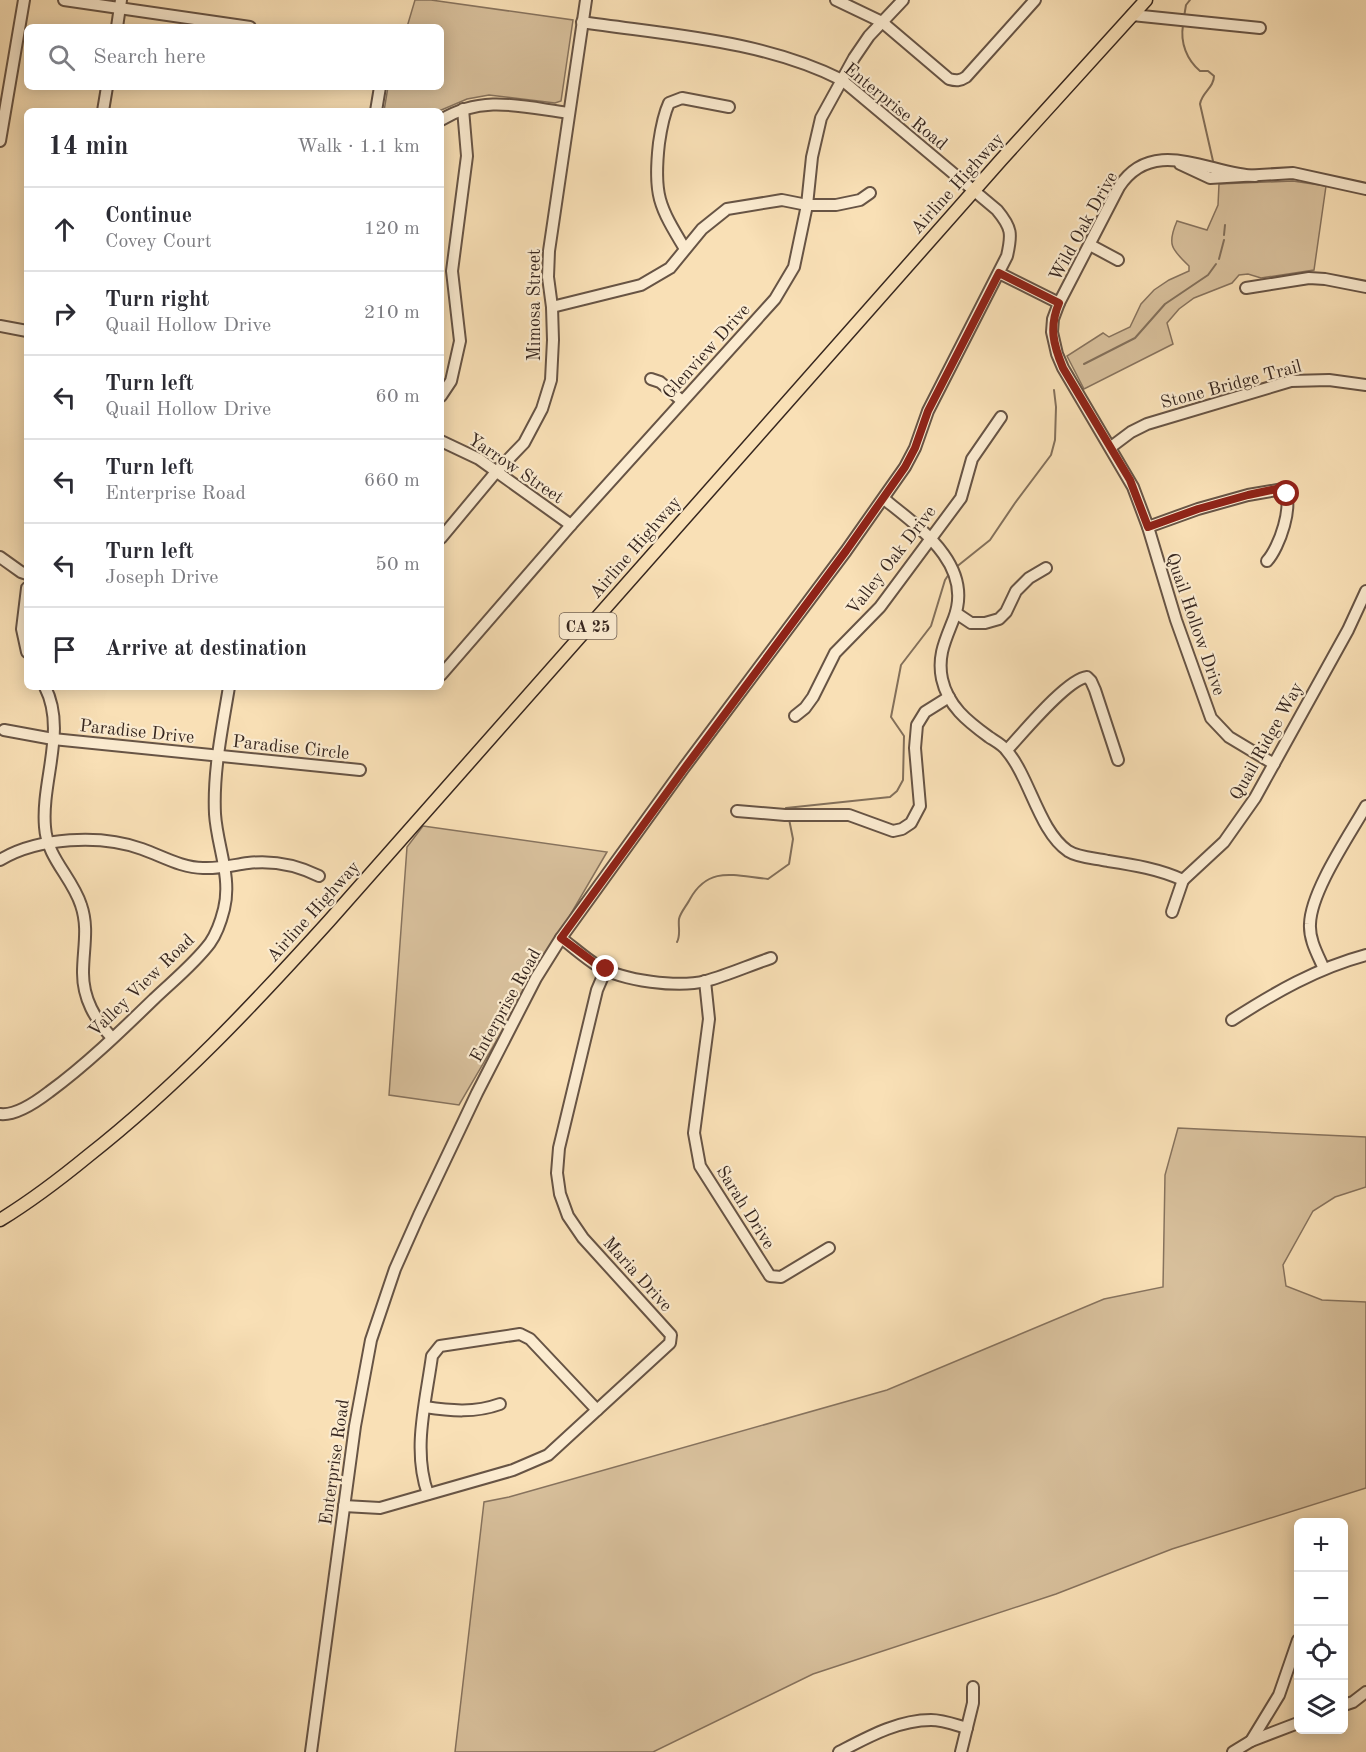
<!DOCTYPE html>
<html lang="en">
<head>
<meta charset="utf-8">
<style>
  :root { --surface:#fff; --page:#f7f7f7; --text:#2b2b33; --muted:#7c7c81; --line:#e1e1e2 }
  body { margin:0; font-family:"Old Standard TT",serif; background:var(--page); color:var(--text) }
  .controls { position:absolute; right:18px; bottom:18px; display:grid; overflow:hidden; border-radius:9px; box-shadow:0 3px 15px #0003 }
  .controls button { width:54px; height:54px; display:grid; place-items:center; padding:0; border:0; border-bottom:2px solid var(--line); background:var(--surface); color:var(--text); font:30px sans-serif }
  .stop { position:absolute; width:18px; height:18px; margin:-14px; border:4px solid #8f2418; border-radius:50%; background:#fff }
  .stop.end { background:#8f2418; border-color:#fff; box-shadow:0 2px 6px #0008 }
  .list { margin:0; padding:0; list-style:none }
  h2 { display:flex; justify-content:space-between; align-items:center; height:78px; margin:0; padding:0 24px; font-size:26px }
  h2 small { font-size:20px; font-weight:400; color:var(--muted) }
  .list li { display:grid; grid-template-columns:39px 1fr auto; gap:18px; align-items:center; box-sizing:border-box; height:84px; padding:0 24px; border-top:2px solid var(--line) }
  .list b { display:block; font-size:22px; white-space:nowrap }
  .list p { margin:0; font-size:20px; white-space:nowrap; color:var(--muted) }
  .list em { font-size:20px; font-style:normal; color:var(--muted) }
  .icon { flex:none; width:33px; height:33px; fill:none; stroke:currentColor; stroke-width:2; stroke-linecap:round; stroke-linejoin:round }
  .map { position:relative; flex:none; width:1366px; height:1752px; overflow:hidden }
  .search { position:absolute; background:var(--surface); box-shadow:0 3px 15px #0003; left:24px; top:24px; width:420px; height:66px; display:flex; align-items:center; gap:15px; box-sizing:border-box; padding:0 21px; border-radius:9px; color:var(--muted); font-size:22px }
  .panel { position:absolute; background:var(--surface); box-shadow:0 3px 15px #0003; left:24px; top:108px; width:420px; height:582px; border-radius:9px }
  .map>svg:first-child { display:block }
</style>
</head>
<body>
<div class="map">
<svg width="1366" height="1752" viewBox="0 0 1366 1752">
  <rect width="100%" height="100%" fill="#f9e0b6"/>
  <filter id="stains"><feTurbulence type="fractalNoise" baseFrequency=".00333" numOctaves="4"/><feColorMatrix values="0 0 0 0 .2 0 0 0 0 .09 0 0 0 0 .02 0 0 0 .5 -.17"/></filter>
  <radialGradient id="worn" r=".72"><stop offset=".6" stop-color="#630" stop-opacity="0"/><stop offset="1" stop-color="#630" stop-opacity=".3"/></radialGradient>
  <g fill="#d8c09c" stroke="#87735e" stroke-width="1.5">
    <polygon points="415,0 431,0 573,20 561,101 555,103 489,95 467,99 439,111 384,111 388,87 441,87 441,27 407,27"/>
    <path d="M1293 181 1326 186 1314 270 1261 278 1248 274 1239 275 1232 283 1194 298 1179 309 1167 323 1173 344 1084 389 1067 356 1103 333 1109 337 1130 327 1141 304 1154 290 1169 280 1189 271V266C1171 249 1167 244 1177 221L1207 230 1218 205 1219 184Z"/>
    <polygon points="423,826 607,852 459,1105 389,1095 407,847"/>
    <polygon points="1178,1128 1366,1137 1366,1187 1335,1197 1313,1211 1283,1265 1286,1286 1322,1300 1366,1302 1366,1488 1172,1549 1056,1594 813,1674 653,1752 455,1752 484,1502 509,1497 887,1390 1104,1299 1163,1287 1165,1175"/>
  </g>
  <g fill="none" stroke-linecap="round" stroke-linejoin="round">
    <g stroke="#83705b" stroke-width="2">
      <polyline points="1184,17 1186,5 1190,0"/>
      <path d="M1183 25C1180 43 1187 60 1200 71H1208L1214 76C1214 88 1202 92 1200 104L1213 161"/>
      <polyline points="1224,235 1225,225"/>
      <polyline points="1219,259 1224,240"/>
      <polyline points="1084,364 1135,338 1165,304 1208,275 1216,264"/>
      <polyline points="955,568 990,540 1015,503 1051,455 1055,440 1056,407 1054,390"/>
      <polyline points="787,811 786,808 890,797 897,791 903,780 904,736 891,717 901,665 931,626 945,580 949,574"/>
      <path d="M677 942C681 935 678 927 679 919 680 913 687 905 690 899 709 865 735 876 768 879L789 864 793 839 789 819"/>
    </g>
    <g stroke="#675445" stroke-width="14">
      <g id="minor">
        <polyline points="64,0 250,27"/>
        <path d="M836 0 882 22 949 79C956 81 960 81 966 77L1035 0"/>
        <polyline points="1132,15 1260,28"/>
        <polyline points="117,27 121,0"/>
        <polyline points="103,111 107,87"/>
        <polyline points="376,111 380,87"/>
        <path d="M441 120C483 94 523 107 569 113"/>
        <polyline points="0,141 24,0"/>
        <polyline points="1180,164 1210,178 1293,173 1366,189"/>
        <path d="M1255 176C1209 174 1153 135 1119 187L1059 303 1053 319 1052 332 1057 354 1063 368 1133 487 1148 527 1176 620 1211 718 1229 737 1274 764"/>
        <polyline points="1090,245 1118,260"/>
        <path d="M685 249C659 206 653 195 659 143 661 129 663 116 669 103L682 98 729 107"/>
        <polyline points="999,273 1059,303"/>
        <polyline points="1246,288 1309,278 1325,279 1366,287"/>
        <polyline points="552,307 641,285 670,268 702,229 727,209 782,200 807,205 836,205 860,200 870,193"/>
        <polyline points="0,326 27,331"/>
        <polyline points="651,379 660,382 682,401"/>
        <polyline points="441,396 451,381 460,341 452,271 467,156 463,109"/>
        <polyline points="441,441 479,459 571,525"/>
        <polyline points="1111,447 1131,432 1147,424 1291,381 1329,380 1366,385"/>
        <path d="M884 499C920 528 974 565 954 618 946 639 937 655 942 679 948 706 967 721 989 737 995 741 1003 745 1007 751 1030 778 1039 831 1068 851 1079 858 1096 858 1108 861 1134 865 1159 869 1183 880L1224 842 1255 798 1348 630 1366 591"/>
        <path d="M1148 527 1198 509 1248 495 1283 489C1295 504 1279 548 1267 561"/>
        <polyline points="441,538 496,472 524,443 542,409 551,380 553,340 552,307 548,277 549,251 586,0"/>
        <polyline points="0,557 21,572 27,574"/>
        <polyline points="27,588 22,629 27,652"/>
        <polyline points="956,613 971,623 985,623 999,619 1006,612 1016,591 1029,578 1046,568"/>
        <polyline points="441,675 571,525 775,299 794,267 807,205 812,157 821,118 854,58 869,36 903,0"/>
        <path d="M45 687C67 730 41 781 45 827 47 858 72 877 81 905 89 928 83 949 83 973 83 999 95 1019 112 1038"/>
        <polyline points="795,716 805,708 813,697 835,653 880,607 961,498 972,459 1001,417"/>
        <polyline points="4,730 53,739 360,770"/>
        <path d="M1007 750C1022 734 1067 679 1087 677L1091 681 1095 690 1118 760"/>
        <polyline points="737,811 785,815 849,815 893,831 902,829 911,823 920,806 915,748 917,725 925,712 949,697"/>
        <path d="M0 860C38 837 101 834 142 849 162 856 182 868 203 868 218 869 233 865 248 863 274 860 297 865 319 876"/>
        <polyline points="1172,912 1183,880"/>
        <path d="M561 938C573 947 585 958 598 966 623 981 678 988 706 981 728 975 750 965 771 958"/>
        <path d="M1324 969C1318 955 1309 940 1310 924 1311 891 1349 836 1366 806"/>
        <polyline points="705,981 709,1019 694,1133 700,1166 770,1276 781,1277 829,1248"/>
        <path d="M1232 1020C1274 993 1317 968 1366 955"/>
        <path d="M0 1114C16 1116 36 1102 49 1092 86 1065 122 1030 155 998 174 980 195 963 210 943 217 933 221 921 224 909 232 877 217 846 215 814 213 772 222 729 229 687"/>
        <path d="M425 1407C451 1411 475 1413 500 1404"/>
        <path d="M428 1494C412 1450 426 1401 432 1356L440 1346 520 1334 530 1339 597 1410"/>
        <polyline points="344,1506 380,1508 513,1470 548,1455 670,1343 671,1335 583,1238 568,1216 560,1194 557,1173 559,1148 597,990 606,969"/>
        <polyline points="1344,1705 1353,1702 1366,1692"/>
        <polyline points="1251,1741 1298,1723"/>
        <path d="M311 1752 355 1426 371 1340 395 1269 419 1215 477 1093 536 978 561 938 683 769 846 551 905 467 915 448 928 411 1007 256C1012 234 1012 228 997 210L842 80C763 40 669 35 582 22"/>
        <path d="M839 1752C868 1737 898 1720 931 1720 943 1720 956 1725 967 1728"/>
        <polyline points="961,1752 973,1703 973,1687"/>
        <polyline points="1233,1752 1251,1741 1279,1695 1298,1640"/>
      </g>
    </g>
    <g stroke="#36261f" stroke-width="15">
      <path id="major" d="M0 1220C31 1201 60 1179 88 1156 177 1086 253 1005 329 921L1001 160 1146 0"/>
    </g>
    <use href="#minor" stroke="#fbebd0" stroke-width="10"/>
    <use href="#major" stroke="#f9e0b6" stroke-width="12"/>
  </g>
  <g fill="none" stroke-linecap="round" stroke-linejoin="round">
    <path stroke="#8f2418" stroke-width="8" d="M606 969 600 967 561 938 684 769 846 551 905 467 915 448 928 411 999 273 1059 303C1049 327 1053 344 1063 368L1130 480 1148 527 1198 509 1248 495 1281 488 1287 494"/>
  </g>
  <g text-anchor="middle" stroke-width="4.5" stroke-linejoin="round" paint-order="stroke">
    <rect fill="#fbebd0" stroke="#716154" stroke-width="1.5" x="559.5" y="613" width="57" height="26" rx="4.5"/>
    <g font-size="16" font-weight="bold" fill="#36261f">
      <text x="588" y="632">CA 25</text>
    </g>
    <g font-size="18" fill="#36261f" stroke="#fbebd0">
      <text transform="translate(896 106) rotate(39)" y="6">Enterprise Road</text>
      <text transform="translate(957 183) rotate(-48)" y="6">Airline Highway</text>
      <text transform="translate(1083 226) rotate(-61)" y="6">Wild Oak Drive</text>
      <text transform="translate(534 305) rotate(-90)" y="6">Mimosa Street</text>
      <text transform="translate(706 351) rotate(-48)" y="6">Glenview Drive</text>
      <text transform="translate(1231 384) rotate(-15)" y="6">Stone Bridge Trail</text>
      <text transform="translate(516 468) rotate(34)" y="6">Yarrow Street</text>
      <text transform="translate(635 547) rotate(-49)" y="6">Airline Highway</text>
      <text transform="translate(891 560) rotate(-52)" y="6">Valley Oak Drive</text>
      <text transform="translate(1196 624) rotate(71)" y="6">Quail Hollow Drive</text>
      <text transform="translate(137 731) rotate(6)" y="6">Paradise Drive</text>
      <text transform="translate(1266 741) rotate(-61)" y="6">Quail Ridge Way</text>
      <text transform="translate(291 747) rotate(6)" y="6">Paradise Circle</text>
      <text transform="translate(313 911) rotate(-48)" y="6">Airline Highway</text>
      <text transform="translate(141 985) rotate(-44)" y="6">Valley View Road</text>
      <text transform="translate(505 1005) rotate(-61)" y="6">Enterprise Road</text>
      <text transform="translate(746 1207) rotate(58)" y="6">Sarah Drive</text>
      <text transform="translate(638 1274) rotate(48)" y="6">Maria Drive</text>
      <text transform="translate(334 1462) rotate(-82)" y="6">Enterprise Road</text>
    </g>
  </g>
  <rect width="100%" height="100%" filter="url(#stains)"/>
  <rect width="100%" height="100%" fill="url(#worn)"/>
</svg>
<div class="controls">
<button>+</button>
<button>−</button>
<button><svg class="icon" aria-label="locate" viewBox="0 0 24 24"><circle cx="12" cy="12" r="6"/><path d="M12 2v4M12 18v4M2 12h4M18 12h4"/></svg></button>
<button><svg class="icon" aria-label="layers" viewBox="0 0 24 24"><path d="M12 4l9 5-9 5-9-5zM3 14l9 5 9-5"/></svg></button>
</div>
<div class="stop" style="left:1287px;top:494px"></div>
<div class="stop end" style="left:606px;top:969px"></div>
<div class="search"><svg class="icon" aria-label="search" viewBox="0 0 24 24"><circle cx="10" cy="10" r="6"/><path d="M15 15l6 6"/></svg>Search here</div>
<section class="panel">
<h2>14 min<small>Walk · 1.1 km</small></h2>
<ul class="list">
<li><svg class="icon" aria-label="ahead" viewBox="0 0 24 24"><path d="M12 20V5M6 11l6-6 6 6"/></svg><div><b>Continue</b><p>Covey Court</p></div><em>120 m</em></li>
<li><svg class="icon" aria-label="right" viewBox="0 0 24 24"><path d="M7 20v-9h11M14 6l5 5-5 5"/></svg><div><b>Turn right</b><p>Quail Hollow Drive</p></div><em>210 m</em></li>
<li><svg class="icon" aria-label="left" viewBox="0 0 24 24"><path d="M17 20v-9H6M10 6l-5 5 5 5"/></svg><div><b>Turn left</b><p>Quail Hollow Drive</p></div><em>60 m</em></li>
<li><svg class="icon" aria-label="left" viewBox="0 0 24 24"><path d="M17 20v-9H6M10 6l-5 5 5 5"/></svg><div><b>Turn left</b><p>Enterprise Road</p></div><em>660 m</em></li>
<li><svg class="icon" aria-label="left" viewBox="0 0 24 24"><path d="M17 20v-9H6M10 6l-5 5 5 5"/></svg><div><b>Turn left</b><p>Joseph Drive</p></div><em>50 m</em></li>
<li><svg class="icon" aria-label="arrive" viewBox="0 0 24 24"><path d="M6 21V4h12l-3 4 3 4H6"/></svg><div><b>Arrive at destination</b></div></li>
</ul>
</section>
</div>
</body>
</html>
